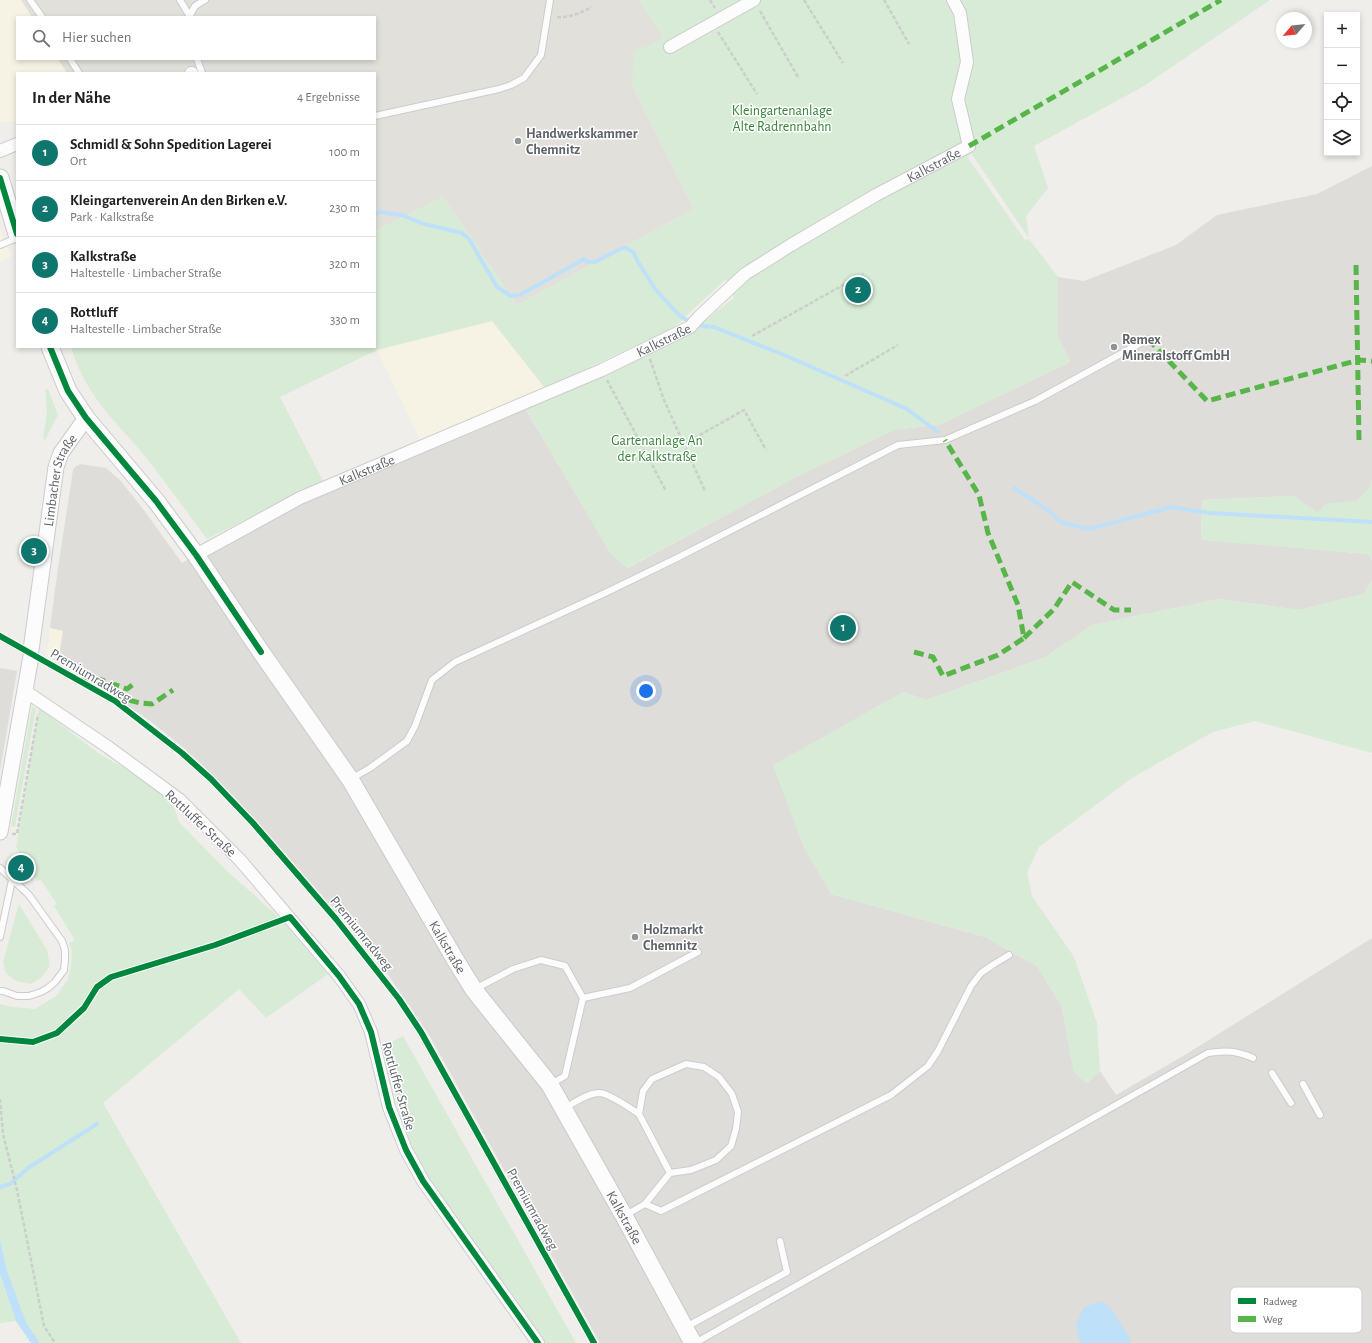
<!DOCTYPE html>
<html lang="de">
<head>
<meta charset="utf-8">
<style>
  :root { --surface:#fff; --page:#f2f2f2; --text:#202124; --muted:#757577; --line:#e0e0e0; --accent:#0f766e }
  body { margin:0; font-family:"Alegreya Sans",sans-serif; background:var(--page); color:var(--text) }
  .controls { position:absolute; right:12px; top:12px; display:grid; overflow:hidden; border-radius:0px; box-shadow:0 2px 6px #0003 }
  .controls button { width:36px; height:36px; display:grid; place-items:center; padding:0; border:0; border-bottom:1px solid var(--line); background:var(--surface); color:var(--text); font:20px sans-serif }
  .compass { position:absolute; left:1276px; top:12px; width:36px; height:36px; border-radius:50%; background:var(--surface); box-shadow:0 2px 6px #0003; rotate:242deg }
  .you { position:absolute; left:646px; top:691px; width:14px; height:14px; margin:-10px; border:3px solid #fff; border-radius:50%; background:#1a73e8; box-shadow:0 0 0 6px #1a73e833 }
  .badge { display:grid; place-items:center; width:26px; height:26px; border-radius:50%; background:var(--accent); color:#fff; font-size:13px; font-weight:700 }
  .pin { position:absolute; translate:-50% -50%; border:2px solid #fff; box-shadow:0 1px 4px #0006 }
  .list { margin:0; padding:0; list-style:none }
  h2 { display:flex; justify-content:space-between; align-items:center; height:52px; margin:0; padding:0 16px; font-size:17px }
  h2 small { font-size:13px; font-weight:400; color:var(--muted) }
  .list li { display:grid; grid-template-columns:26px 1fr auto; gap:12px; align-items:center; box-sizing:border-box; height:56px; padding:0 16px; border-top:1px solid var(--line) }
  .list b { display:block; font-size:15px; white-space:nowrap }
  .list p { margin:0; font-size:13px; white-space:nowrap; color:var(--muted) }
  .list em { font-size:13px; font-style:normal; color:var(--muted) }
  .icon { flex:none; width:22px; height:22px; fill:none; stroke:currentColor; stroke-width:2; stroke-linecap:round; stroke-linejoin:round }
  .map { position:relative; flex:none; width:1372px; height:1343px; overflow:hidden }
  .search { position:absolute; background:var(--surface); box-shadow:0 2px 6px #0003; left:16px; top:16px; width:360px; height:44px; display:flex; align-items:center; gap:10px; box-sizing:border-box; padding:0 14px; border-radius:0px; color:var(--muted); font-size:15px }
  .panel { position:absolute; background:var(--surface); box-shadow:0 2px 6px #0003; left:16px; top:72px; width:360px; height:276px; border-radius:0px }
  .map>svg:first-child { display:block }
</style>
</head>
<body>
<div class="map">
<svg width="1372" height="1343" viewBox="0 0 1372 1343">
  <rect width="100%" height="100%" fill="#efeeea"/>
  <g fill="#f7f3e4">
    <polygon points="0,0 21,0 32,17 17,17 17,59 58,59 67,73 17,73 17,120 11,122 0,122"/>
    <polygon points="0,229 11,257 0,261"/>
    <polygon points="492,321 545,388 421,441 377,350"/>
    <polygon points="50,628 63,630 58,662 47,654"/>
  </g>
  <g fill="#dfddda">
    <polygon points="1372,166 1372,480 1370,488 1356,501 1326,504 1318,513 1294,496 1202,500 1201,539 1368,554 1372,560 1372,581 1364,594 1299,610 1219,599 1092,625 1046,657 926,700 903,692 831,894 985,937 1037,966 1062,1007 1074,1072 1087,1083 1100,1071 1116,1095 1188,1053 1372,938 1372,1343 600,1343 428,1033 376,957 256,820 214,776 185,749 153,723 102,688 58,662 63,631 50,628 57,575 73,470 75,467 80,464 106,468 120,480 143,509 182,563 300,498 522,403 610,552 628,568 796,477 894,430 941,424 1070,362 1058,336 1058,277 1084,281 1176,245 1217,215 1317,194"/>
    <polygon points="0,668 17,671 0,771"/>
  </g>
  <polygon fill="#e2e0da" points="21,0 639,0 664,38 632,85 694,209 517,305 443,197 375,231 375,73 67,73 58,59 375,59 375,17 32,17"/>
  <g fill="#d8ebd6" fill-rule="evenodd">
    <path d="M639 0H1270L1144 86 1034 146 1048 188 1026 216 1029 239 1058 277V336L1070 362 941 424 894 430 796 477 627 568 610 553 526 409 665 344 705 320 734 298 726 279 673 328 545 388 492 321 377 350 280 397 323 481 207 539C184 508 162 477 138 448 109 415 84 391 71 347H375V231L443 197 517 305 694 209 632 85 634 52 664 38ZM971 153 1029 238V239L1025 240 968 158Z"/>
    <polygon points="45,389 48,389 58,415 45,440 43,439 47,411"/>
    <polygon points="1372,480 1372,560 1368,554 1201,540 1202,500 1294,496 1318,513 1326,504 1356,501 1370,488"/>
    <polygon points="1372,581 1372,753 1255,721 1213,732 1132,778 1039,847 1027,872 1032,896 1074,957 1097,1023 1100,1071 1087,1083 1074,1072 1062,1007 1037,966 985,937 831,894 804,848 773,765 903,692 926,700 1046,657 1092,625 1219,599 1299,610 1364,594"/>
    <polygon points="32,707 36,708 15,827 11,826"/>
    <polygon points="39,708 98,753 140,777 173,804 179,822 227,871 282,920 328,974 266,1018 239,989 103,1103 241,1343 40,1343 27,1324 20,1306 7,1271 0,1238 0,1004 13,1007 35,1009 56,996 67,981 71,968 72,950 69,943 75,940 54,906 57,904 41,880 37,881 16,847"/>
    <polygon points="19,904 47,950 50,966 41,978 30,984 16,981 6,973 3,962"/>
    <polygon points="403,1036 576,1343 544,1343 428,1176 412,1147 397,1104 385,1045"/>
    <polygon points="0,1274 16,1321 0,1323"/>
  </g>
  <g fill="#bfe0f9">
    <polygon points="0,1238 7,1271 20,1306 27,1324 40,1343 31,1343 16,1321 0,1274"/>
    <polygon points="1100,1301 1109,1306 1130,1338 1130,1343 1080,1343 1076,1325 1083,1308"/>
  </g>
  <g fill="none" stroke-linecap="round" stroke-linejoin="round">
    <g stroke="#bfe0f9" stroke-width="4">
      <polyline points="375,214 380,212 401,215 424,224 462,233 469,239 497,287 511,296 520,295 584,259 587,262 595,262 620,249 626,248 633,252 638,262 655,289 680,316 687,320 702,326 714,327 784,355 907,409 938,432"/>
      <polyline points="1014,488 1041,505 1063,523 1089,529 1171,507 1210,513 1372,522"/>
      <polyline points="0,1187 10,1184 28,1168 97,1124"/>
    </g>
    <g stroke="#cbcccc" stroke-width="8">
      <g id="service">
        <polyline points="30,0 42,17"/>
        <polyline points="180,0 189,15"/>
        <polyline points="189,17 195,6 205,0"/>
        <polyline points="70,59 79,73"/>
        <polyline points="197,59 202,73"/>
        <polyline points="375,116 499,89 511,85 524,78 541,55 550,0"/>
        <polyline points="0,245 17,238"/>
        <polyline points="351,779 370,768 407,741 415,726 432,680 455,662 605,593 675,559 898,445 945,440 1035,401 1148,339"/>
        <polyline points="0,868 29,895 62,941 65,950 65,960 64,970 55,982 48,988 41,992 29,996 17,996 3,991 0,991"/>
        <polyline points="0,937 12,880"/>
        <polyline points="475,989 513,969 541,960 565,966 583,998 565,1076 551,1084"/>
        <polyline points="583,998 630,988 698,952"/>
        <polyline points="1272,1073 1291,1103"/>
        <polyline points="1303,1084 1320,1115"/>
        <path d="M565 1108C575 1102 588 1093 600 1093 610 1094 630 1108 639 1114"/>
        <polyline points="645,1204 661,1211 891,1095 928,1066 938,1051 971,986 981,973 994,964 1009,955"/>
        <polyline points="624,1216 645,1204 670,1173 691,1170 716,1160 731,1146 736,1129 738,1112 732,1094 719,1077 704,1067 686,1064 652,1079 643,1091 639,1114 670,1173"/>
        <polyline points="686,1327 787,1272 780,1241"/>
        <path d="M695 1343 1208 1053C1226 1050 1237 1051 1253 1058"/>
      </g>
    </g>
    <g stroke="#cbcccc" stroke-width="14">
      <g id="minor">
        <polyline points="670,47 754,0"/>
        <polyline points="191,73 192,73"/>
        <polyline points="0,151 17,144"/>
        <path id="s1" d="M196 555 300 498 602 370 690 327 700 316 745 274 791 245 876 195 969 146 958 99 967 62 960 13 953 0"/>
        <polyline points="25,691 108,747 180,800 240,860 339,976 359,1004 371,1032 389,1107 406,1150 423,1181 538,1343"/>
      </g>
    </g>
    <g stroke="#cbcccc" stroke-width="17">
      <g id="tertiary">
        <path id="s2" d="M31 650 56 467 61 453 86 418"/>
        <polyline points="0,832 31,656"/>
      </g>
    </g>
    <g stroke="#cacacb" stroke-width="19">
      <g id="secondary">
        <polyline points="0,178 17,234"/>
        <path id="s3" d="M50 347 68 391 86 418 156 501 196 555 261 652 350 779 456 961 474 990 550 1085 624 1216 693 1343"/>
      </g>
    </g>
    <g stroke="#cacfcc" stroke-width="2.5" stroke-dasharray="4 2" stroke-linecap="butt">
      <polyline points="710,0 715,8"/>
      <polyline points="804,0 843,63"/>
      <polyline points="884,0 909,44"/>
      <polyline points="760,11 798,77"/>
      <path d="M557 17C569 18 581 13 592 7"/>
      <polyline points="718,32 757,94"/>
      <polyline points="752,336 863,274"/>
      <polyline points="650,359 664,400 705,491"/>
      <polyline points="845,376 898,345"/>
      <polyline points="607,380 666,491"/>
      <polyline points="684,444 744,410 766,450"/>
      <polyline points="12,834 17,834 38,714"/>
      <polyline points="0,1099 3,1134 17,1190 44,1326 55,1343"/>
    </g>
    <use href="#service" stroke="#fdfcfc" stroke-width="6"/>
    <use href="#minor" stroke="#fdfcfc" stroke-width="12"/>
    <use href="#tertiary" stroke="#fdfcfc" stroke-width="15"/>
    <use href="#secondary" stroke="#fdfcfc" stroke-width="17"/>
    <g stroke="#58b549" stroke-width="5" stroke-dasharray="10 5" stroke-linecap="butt">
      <polyline points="969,146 1221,0"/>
      <polyline points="1356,265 1359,440"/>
      <polyline points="1148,339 1207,401 1359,360 1372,361"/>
      <polyline points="1024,638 1054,609 1072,582 1114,610 1131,610"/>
      <polyline points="914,652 933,657 943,676 998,655 1024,638 1018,605 988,533 979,495 945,440"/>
      <polyline points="83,682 90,676 127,689 135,683"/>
      <polyline points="115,701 121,698 140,703 152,704 173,690"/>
    </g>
    <g stroke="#fff" stroke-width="8">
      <g id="cycleway">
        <polyline points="0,178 17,234"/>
        <polyline points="50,347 68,391 86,418 156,501 196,555 261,652"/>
        <polyline points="0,636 115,701 182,753 211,779 253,823 336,919 399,999 421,1032 594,1343"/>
        <polyline points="0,1039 33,1042 57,1033 84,1008 97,987 111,977 215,945 290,917 339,976 359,1004 371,1032 389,1107 406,1150 423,1181 538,1343"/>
      </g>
    </g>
    <use href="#cycleway" stroke="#00873e" stroke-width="6"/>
  </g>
  <g fill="#919496" stroke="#fff" stroke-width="1.5">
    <circle cx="518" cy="141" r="4"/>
    <circle cx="1114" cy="347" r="4"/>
    <circle cx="635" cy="937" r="4"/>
  </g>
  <g text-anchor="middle" stroke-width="3" stroke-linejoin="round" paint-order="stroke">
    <g font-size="14" fill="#348238" stroke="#fff">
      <text x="782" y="115">Kleingartenanlage<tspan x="782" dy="16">Alte Radrennbahn</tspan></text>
      <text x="657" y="445">Gartenanlage An<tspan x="657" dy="16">der Kalkstraße</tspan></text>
    </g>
    <g font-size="14" font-weight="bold" fill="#5f6368" stroke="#fff" text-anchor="start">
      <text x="526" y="138">Handwerkskammer<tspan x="526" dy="16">Chemnitz</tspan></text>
      <text x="1122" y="344">Remex<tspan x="1122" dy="16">Mineralstoff GmbH</tspan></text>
      <text x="643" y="934">Holzmarkt<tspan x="643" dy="16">Chemnitz</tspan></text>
    </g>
    <g font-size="14" fill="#5f6368" stroke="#fff">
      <text dy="5" stroke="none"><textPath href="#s1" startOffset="839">Kalkstraße</textPath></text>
      <text dy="5" stroke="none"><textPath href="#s1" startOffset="515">Kalkstraße</textPath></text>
      <text dy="5" stroke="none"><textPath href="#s1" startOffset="191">Kalkstraße</textPath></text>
      <text dy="5" stroke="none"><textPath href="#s2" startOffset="173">Limbacher Straße</textPath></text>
      <text transform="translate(91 675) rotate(31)" y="5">Premiumradweg</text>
      <text transform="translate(201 823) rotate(43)" y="5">Rottluffer Straße</text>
      <text transform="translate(362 933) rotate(51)" y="5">Premiumradweg</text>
      <text dy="5" stroke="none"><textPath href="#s3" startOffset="722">Kalkstraße</textPath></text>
      <text transform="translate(399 1086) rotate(74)" y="5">Rottluffer Straße</text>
      <text transform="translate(533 1209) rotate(61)" y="5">Premiumradweg</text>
      <text dy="5" stroke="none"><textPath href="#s3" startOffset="1046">Kalkstraße</textPath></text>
    </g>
  </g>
  <rect x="1230" y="1287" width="132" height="46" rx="6" fill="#fff" stroke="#cfd0d2" stroke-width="1"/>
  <rect x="1238" y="1298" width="18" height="6" fill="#00873e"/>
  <rect x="1238" y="1316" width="18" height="6" fill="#58b549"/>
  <g font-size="11" fill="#5f6368">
    <text x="1263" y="1305">Radweg</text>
    <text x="1263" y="1323">Weg</text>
  </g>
</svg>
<div class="controls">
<button>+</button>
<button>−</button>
<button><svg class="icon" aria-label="locate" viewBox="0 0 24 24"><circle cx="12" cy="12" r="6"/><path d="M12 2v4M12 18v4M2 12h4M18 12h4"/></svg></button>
<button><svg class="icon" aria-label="layers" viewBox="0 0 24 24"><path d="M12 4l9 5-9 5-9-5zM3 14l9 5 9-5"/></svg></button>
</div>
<svg class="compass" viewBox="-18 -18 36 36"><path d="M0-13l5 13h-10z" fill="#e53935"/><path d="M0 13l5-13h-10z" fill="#757577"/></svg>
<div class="you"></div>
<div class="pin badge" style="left:843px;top:628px">1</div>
<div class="pin badge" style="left:858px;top:290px">2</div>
<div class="pin badge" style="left:34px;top:551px">3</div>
<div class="pin badge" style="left:21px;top:868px">4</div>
<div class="search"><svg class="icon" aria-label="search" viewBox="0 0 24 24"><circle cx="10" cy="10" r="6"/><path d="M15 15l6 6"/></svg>Hier suchen</div>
<section class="panel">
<h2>In der Nähe<small>4 Ergebnisse</small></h2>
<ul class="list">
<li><span class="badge">1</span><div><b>Schmidl &amp; Sohn Spedition Lagerei</b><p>Ort</p></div><em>100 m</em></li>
<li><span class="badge">2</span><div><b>Kleingartenverein An den Birken e.V.</b><p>Park · Kalkstraße</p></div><em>230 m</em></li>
<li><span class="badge">3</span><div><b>Kalkstraße</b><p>Haltestelle · Limbacher Straße</p></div><em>320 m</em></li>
<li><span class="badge">4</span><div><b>Rottluff</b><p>Haltestelle · Limbacher Straße</p></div><em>330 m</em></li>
</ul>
</section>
</div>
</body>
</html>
